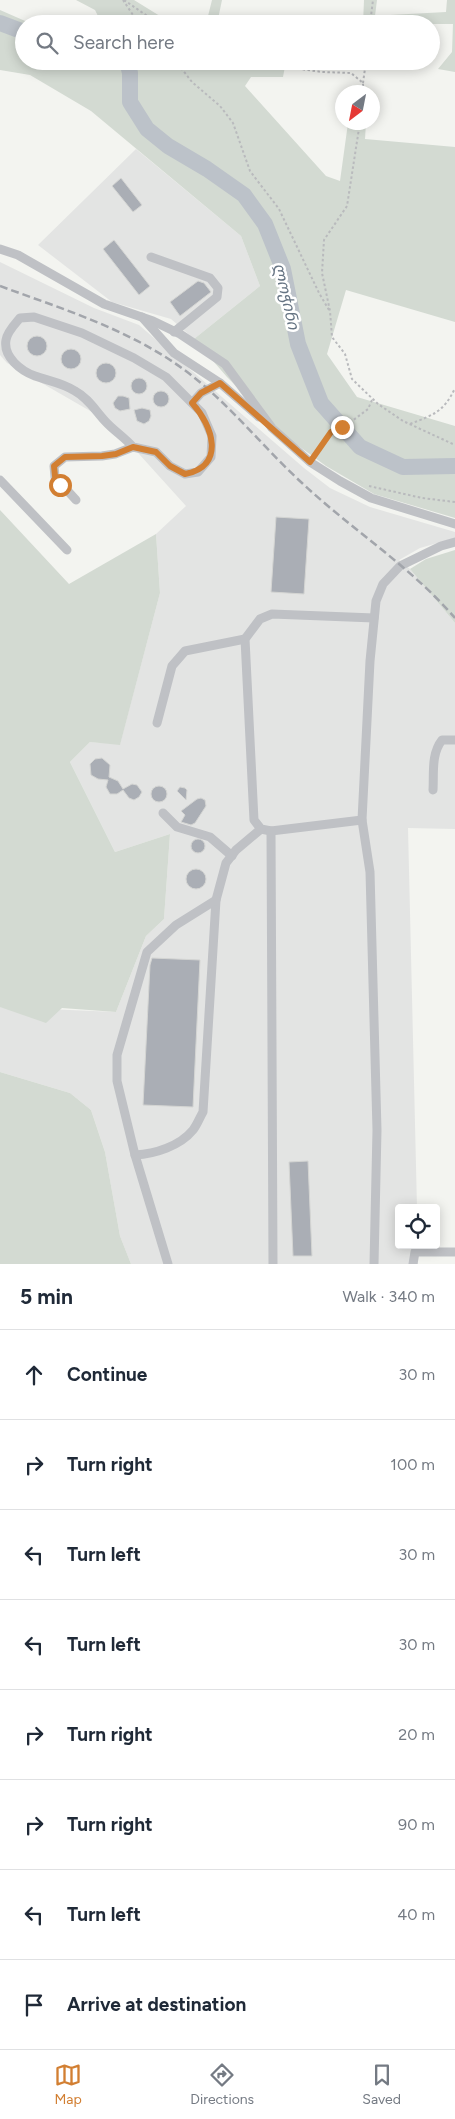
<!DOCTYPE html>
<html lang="en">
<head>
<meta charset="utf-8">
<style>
  :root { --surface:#fff; --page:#f2f2f3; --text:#1f2937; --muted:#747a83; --line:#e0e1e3; --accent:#d27f32 }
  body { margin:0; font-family:Figtree,"Noto Sans Georgian",sans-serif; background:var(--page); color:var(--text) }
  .controls { position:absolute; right:15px; bottom:15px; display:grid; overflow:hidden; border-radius:5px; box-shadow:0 2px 12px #0003 }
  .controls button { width:45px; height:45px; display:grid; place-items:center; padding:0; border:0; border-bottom:1px solid var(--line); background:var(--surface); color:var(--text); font:25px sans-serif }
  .compass { position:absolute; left:335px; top:85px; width:45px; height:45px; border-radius:50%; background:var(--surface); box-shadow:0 2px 12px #0003; rotate:212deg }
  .stop { position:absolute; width:15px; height:15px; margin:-11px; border:4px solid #d27f32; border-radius:50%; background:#fff }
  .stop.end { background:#d27f32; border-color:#fff; box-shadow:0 1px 5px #0008 }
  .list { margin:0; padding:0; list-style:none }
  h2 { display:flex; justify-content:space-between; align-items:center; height:65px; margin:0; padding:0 20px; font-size:21px }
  h2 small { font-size:16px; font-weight:400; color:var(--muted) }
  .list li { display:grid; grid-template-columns:32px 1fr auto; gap:15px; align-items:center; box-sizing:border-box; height:90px; padding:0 20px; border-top:1px solid var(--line) }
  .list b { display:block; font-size:19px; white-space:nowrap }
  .list em { font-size:16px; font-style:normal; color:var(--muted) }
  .icon { flex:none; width:28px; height:28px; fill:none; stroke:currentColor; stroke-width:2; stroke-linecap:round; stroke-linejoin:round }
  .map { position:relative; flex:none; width:455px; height:1264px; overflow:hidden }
  .search { position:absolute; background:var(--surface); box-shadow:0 2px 12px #0003; left:15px; right:15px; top:15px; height:55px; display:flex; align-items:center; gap:12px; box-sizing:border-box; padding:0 18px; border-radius:28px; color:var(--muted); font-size:19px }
  .sheet { height:785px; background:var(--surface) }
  nav { display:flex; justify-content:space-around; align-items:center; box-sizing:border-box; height:70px; border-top:1px solid var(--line); background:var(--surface); font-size:14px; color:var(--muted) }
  nav a { display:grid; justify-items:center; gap:2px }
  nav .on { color:var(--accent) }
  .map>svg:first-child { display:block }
</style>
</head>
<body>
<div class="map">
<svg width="455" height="1264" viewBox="0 0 455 1264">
  <rect width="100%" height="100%" fill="#f3f4f0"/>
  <g fill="#e3e4e3">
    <polygon points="136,149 241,236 260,286 194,339 171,319 112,302 38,245"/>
    <polygon points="0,262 94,308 139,325 304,468 330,488 370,507 455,532 455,538 420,548 399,560 410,569 455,623 455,829 408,828 417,1208 399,1208 399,1245 418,1245 418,1264 131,1264 120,1236 105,1152 91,1110 70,1093 0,1072 0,1007 116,1012 146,936 164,919 170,834 115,852 70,762 90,742 120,744 160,593 156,534 186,506 111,423 7,363 0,355"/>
  </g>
  <g fill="#d3dad2">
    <polygon points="76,0 134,0 168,21 179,24 102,24 95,10"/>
    <polygon points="212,0 222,0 217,24 206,24"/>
    <polygon points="364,0 377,0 374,24 363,24"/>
    <polygon points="447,0 455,0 455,72 438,69 452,52 453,24 391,24 390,15 446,12"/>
    <polygon points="0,10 32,24 24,24 24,61 286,61 283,77 251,77 245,86 326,176 340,181 348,123 366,123 365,139 455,147 455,322 346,290 327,354 357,397 455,426 455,518 374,494 326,466 289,439 227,377 194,339 260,286 241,236 91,111 30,75 0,70"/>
    <polygon points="0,510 69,584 156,534 160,593 120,745 90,742 70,762 115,852 170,834 164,919 146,936 116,1012 62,1008 46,1023 0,1007"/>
    <polygon points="455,550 455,623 410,569 426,559"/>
    <polygon points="0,1072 70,1093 91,1110 105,1152 120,1236 131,1264 0,1264"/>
  </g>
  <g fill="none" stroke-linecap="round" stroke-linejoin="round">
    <g stroke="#bcc2c9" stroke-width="16">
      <polyline points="0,23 24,32"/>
      <polyline points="127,61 130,73 130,102 147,129 168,146 207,169 244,195 265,224 283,269 298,344 321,403 360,447 403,467 455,466"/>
    </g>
  </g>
  <g fill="#aaaeb5" stroke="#d4d5d3">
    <polygon points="121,178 142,205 133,212 112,186"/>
    <polygon points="114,240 150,286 139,295 103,249"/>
    <polygon points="198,281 204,283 211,292 180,316 170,302"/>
    <circle cx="37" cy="346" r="10"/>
    <circle cx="71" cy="359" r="10"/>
    <circle cx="106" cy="373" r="10"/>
    <circle cx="139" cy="386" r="8"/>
    <circle cx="161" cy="399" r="8"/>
    <polygon points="118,396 123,396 129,398 130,409 120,411 115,408 113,403"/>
    <polygon points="142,408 150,410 151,416 149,421 144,424 137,421 134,410"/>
    <polygon points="276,517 309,519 304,594 271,592"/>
    <polygon points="102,758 110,765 109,777 118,781 123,789 132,784 137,785 142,792 139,797 134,800 129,798 123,790 117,794 110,794 106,787 108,780 98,779 91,775 90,764 95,759"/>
    <circle cx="159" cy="794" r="8"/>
    <polygon points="180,787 185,788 187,790 186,800 177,791"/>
    <polygon points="201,798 205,800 206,806 195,823 191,825 181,822 185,815 181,811 197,799"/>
    <circle cx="198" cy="846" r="7"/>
    <circle cx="196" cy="879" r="10"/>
    <polygon points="152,958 200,960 193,1107 143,1105 150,965"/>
    <polygon points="308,1161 312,1256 293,1256 289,1162"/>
  </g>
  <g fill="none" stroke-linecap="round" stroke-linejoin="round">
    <g stroke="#b9babd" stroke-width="2" stroke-dasharray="2.5 2.5" stroke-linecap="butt">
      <polyline points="123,0 139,24"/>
      <polyline points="124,0 159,24"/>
      <polyline points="370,24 373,0"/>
      <polyline points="174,61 178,64 192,82 220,106 233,123 250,171 279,209 319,293 329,310"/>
      <polyline points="269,61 279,66 322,72 351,73 363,83 363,92"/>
      <polyline points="363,83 366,61"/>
      <polyline points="360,122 347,206 324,240 322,273 330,311 332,337 345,354 352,379 378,404 403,421 455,445"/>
      <path d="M410 424C433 415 444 412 455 388"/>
      <polyline points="315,456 331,432 348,424 368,409 372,400"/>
      <polyline points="369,486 422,498 455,502"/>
    </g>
    <g stroke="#bfc1c5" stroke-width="9">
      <polyline points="0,249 18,255 104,304 153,321 180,334 225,364 272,428 310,462 340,481 371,498 455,524"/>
      <polyline points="151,257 210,278 218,288 217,297 174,332"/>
      <polyline points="142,317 174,353 220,383 259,417"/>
      <polyline points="192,403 201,393 220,383"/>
      <polyline points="0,480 67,550"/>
      <path d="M76 500 55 477 54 466 65 457 102 456 115 454 133 447 156 452 170 466 185 474 198 472 211 457 212 436 202 413 166 377 134 358 82 333 34 317 20 318C15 324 7 332 6 340 3 357 21 371 35 376 49 381 63 383 75 391 88 398 95 410 105 421 113 430 124 437 133 447"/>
      <polyline points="157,723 172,666 185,651 245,639"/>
      <path d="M433 790C434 773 431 754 442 740H455"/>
      <polyline points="163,813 177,827 210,837 232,856"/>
      <polyline points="362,820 271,831 261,829 254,820 245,639 260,619 272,614 374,618"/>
      <polyline points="271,831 273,1264"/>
      <path d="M135 1155C155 1154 180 1146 193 1130 197 1125 200 1117 203 1112L216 900 226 863 236 850 261 829"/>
      <polyline points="168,1264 135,1155 117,1081 117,1055 147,952 176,925 216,900"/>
      <polyline points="374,1264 377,1130 370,872 362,820 370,661 376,601 383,584 400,566 441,546 455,542"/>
      <polyline points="413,1264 415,1252 455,1252"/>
    </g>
    <path stroke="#a2a5ab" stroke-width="2.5" stroke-dasharray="8 4" stroke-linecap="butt" d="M0 286C65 310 135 331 191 375 232 407 264 448 302 483 351 529 410 566 455 618"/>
  </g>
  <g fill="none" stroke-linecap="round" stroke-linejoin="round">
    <path stroke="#d27f32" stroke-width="6" d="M60 485 55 476 54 466 65 457 102 456 116 454 133 447 156 452 170 466 185 474C226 466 213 426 192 403L201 393 220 383 310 462 331 432 342 427"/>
  </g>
  <g text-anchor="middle" stroke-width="5" stroke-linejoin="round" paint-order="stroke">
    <g font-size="16" font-style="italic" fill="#667483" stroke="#fff">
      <text transform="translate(287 296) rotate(77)" y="6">ლოჭინი</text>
    </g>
  </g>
</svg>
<div class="controls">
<button><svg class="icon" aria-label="locate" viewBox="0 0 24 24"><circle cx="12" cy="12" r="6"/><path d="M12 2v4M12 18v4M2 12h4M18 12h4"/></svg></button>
</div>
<svg class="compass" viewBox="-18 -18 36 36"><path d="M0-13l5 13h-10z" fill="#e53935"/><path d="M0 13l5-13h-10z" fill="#747a83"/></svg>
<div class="stop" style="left:60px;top:485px"></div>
<div class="stop end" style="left:342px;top:427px"></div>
<div class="search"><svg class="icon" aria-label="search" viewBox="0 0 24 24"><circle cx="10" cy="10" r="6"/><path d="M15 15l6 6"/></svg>Search here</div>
</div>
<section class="sheet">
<h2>5 min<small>Walk · 340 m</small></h2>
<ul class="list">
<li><svg class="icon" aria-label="ahead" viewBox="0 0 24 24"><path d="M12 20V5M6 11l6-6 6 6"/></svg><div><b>Continue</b></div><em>30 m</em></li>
<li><svg class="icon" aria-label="right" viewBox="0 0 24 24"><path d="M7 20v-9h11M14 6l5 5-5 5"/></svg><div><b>Turn right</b></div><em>100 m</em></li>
<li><svg class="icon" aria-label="left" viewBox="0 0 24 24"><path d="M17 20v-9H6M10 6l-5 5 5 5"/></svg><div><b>Turn left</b></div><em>30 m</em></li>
<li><svg class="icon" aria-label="left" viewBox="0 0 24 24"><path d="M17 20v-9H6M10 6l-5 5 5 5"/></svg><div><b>Turn left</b></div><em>30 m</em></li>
<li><svg class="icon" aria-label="right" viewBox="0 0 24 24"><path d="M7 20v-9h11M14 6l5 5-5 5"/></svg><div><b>Turn right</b></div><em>20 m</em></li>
<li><svg class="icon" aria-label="right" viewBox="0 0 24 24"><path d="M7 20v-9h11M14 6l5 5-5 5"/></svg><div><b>Turn right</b></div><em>90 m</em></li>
<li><svg class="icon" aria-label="left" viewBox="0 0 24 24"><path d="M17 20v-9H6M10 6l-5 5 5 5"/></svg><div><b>Turn left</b></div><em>40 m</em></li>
<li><svg class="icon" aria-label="arrive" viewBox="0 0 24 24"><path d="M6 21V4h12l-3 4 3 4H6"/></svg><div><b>Arrive at destination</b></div></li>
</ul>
</section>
<nav>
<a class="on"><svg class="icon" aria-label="map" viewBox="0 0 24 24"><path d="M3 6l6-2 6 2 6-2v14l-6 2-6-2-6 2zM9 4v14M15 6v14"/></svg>Map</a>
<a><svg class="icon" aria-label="directions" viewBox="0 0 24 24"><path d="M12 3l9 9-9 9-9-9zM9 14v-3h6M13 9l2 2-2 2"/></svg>Directions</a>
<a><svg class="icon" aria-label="saved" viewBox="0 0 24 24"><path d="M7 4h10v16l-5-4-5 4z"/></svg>Saved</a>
</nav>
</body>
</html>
